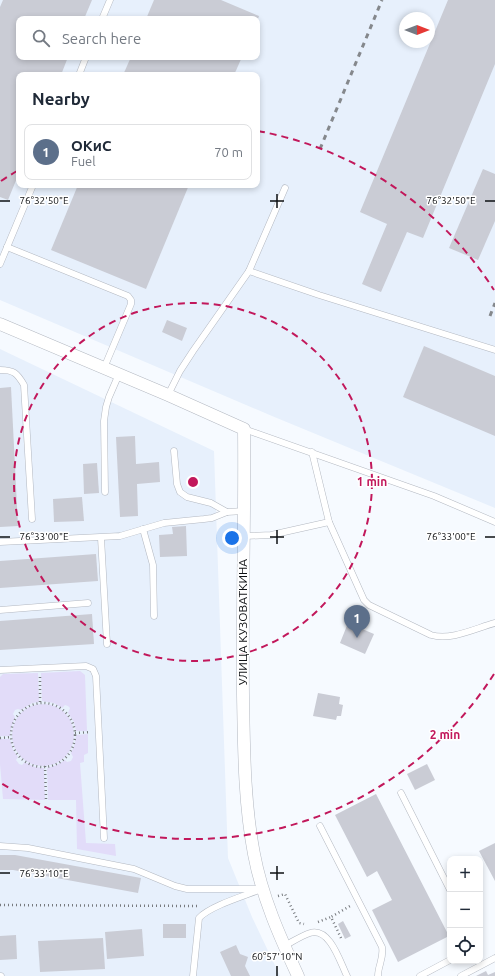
<!DOCTYPE html>
<html lang="en">
<head>
<meta charset="utf-8">
<style>
  :root { --surface:#fff; --page:#f2f2f3; --text:#1f2937; --muted:#747a83; --line:#e0e1e3; --accent:#c44084 }
  body { margin:0; font-family:Ubuntu,sans-serif; background:var(--page); color:var(--text) }
  .controls { position:absolute; right:12px; bottom:12px; display:grid; overflow:hidden; border-radius:8px; box-shadow:0 2px 6px #0003 }
  .controls button { width:36px; height:36px; display:grid; place-items:center; padding:0; border:0; border-bottom:1px solid var(--line); background:var(--surface); color:var(--text); font:20px sans-serif }
  .compass { position:absolute; left:399px; top:12px; width:36px; height:36px; border-radius:50%; background:var(--surface); box-shadow:0 2px 6px #0003; rotate:90deg }
  .you { position:absolute; left:232px; top:538px; width:14px; height:14px; margin:-10px; border:3px solid #fff; border-radius:50%; background:#1a73e8; box-shadow:0 0 0 6px #1a73e833 }
  .badge { display:grid; place-items:center; width:26px; height:26px; border-radius:50%; background:var(--accent); color:#fff; font-size:13px; font-weight:700 }
  .pin { position:absolute; translate:-50% -33px; filter:drop-shadow(0 1px 2px #0008) }
  .pin::after { content:''; position:absolute; top:21px; width:14px; height:12px; background:inherit; clip-path:polygon(0 0,100% 0,50% 100%) }
  .list { margin:0; padding:0; list-style:none }
  h2 { display:flex; justify-content:space-between; align-items:center; height:52px; margin:0; padding:0 16px; font-size:17px }
  h2 small { font-size:13px; font-weight:400; color:var(--muted) }
  .list li { display:grid; grid-template-columns:26px 1fr auto; gap:12px; align-items:center; box-sizing:border-box; height:56px; margin:0 8px 8px; padding:0 8px; border:1px solid var(--line); border-radius:8px }
  .list b { display:block; font-size:15px; white-space:nowrap }
  .list p { margin:0; font-size:13px; white-space:nowrap; color:var(--muted) }
  .list em { font-size:13px; font-style:normal; color:var(--muted) }
  .icon { flex:none; width:22px; height:22px; fill:none; stroke:currentColor; stroke-width:2; stroke-linecap:round; stroke-linejoin:round }
  .map { position:relative; flex:none; width:495px; height:976px; overflow:hidden }
  .search { position:absolute; background:var(--surface); box-shadow:0 2px 6px #0003; left:16px; top:16px; width:244px; height:44px; display:flex; align-items:center; gap:10px; box-sizing:border-box; padding:0 14px; border-radius:8px; color:var(--muted); font-size:15px }
  .panel { position:absolute; background:var(--surface); box-shadow:0 2px 6px #0003; left:16px; top:72px; width:244px; height:116px; border-radius:8px }
  .map>svg:first-child { display:block }
</style>
</head>
<body>
<div class="map">
<svg width="495" height="976" viewBox="0 0 495 976">
  <rect width="100%" height="100%" fill="#f6faff"/>
  <g fill="#e7f0fc" fill-rule="evenodd">
    <path d="M0 0H495V508L272 416 0 300ZM405 18H429V42H405ZM19 19H257V57H19ZM19 75H257V185H19Z"/>
    <polygon points="0,349 214,451 228,858 252,917 280,976 0,976"/>
  </g>
  <g fill="#e2dcf9">
    <polygon points="80,671 85,675 87,731 76,731 74,722 68,713 70,708 68,706 65,705 62,708 54,703 42,701 41,673"/>
    <polygon points="38,673 39,702 32,703 21,710 18,709 15,710 13,714 15,717 11,728 10,736 0,736 0,677 3,674"/>
    <circle cx="43" cy="735" r="31"/>
    <polygon points="88,734 88,753 84,755 84,762 80,763 86,843 115,844 116,856 77,849 76,800 48,800 47,768 57,765 65,760 67,762 71,761 73,757 71,753 75,744 76,735"/>
    <polygon points="10,739 13,750 18,757 16,760 19,764 22,765 25,762 35,767 44,768 45,800 3,799 0,764 0,739"/>
  </g>
  <g fill="#caccd5">
    <polygon points="3,0 92,0 84,19 19,19 19,57 68,57 61,75 19,75 19,173 8,200 0,197 0,7"/>
    <polygon points="154,0 221,0 259,16 258,19 146,19"/>
    <polygon points="448,0 495,0 495,64 423,238 407,232 381,292 362,284 387,224 360,212"/>
    <polygon points="131,57 242,57 234,75 123,75"/>
    <polygon points="483,169 495,174 495,221 478,260 449,248"/>
    <polygon points="78,185 189,185 146,289 51,250"/>
    <polygon points="167,320 187,328 182,341 162,332"/>
    <polygon points="424,346 495,376 495,436 403,397"/>
    <polygon points="11,387 18,526 0,527 0,388"/>
    <polygon points="135,436 136,464 159,462 160,482 137,484 138,516 120,517 116,437"/>
    <polygon points="97,463 99,493 84,494 83,464"/>
    <polygon points="82,497 84,521 54,522 53,499"/>
    <polygon points="186,526 187,556 160,557 159,535 173,534 172,527"/>
    <polygon points="96,554 98,581 0,588 0,561"/>
    <polygon points="92,614 94,644 0,650 0,621"/>
    <polygon points="348,623 374,634 365,654 340,643"/>
    <polygon points="318,693 340,697 339,704 343,705 341,716 337,716 336,720 313,716"/>
    <polygon points="427,764 435,780 415,790 407,774"/>
    <polygon points="376,794 449,936 398,962 372,910 392,900 377,871 367,877 335,815"/>
    <polygon points="495,843 495,881 479,851"/>
    <polygon points="0,855 15,855 141,878 138,893 13,870 0,870"/>
    <polygon points="343,921 351,936 345,939 338,924"/>
    <rect x="163" y="924" width="23" height="14"/>
    <polygon points="142,929 144,956 107,959 105,932"/>
    <polygon points="16,935 17,959 0,960 0,936"/>
    <polygon points="103,938 105,969 40,972 38,941"/>
    <polygon points="236,945 240,954 248,957 245,966 250,976 231,976 220,952"/>
    <polygon points="486,971 488,975 495,972 495,976 476,976"/>
  </g>
  <g fill="none" stroke-linecap="round" stroke-linejoin="round">
    <g stroke="#b3b8c1" stroke-width="7">
      <g id="lane">
        <polyline points="102,19 110,0"/>
        <polyline points="79,75 86,57"/>
        <polyline points="7,247 128,296 131,300 131,304 104,368"/>
        <polyline points="0,264 33,185"/>
        <polyline points="249,271 319,295 495,350"/>
        <path d="M0 370C14 370 17 373 24 385L32 519"/>
        <polyline points="168,395 180,371 193,351 249,271 285,188"/>
        <polyline points="244,429 434,496 495,522"/>
        <polyline points="174,451 177,484 180,492 187,497 211,503 227,512 244,511"/>
        <path d="M312 452 329 522 364 600 369 605 431 635C451 641 476 628 495 623"/>
        <polyline points="105,492 104,421 106,407 109,397 119,374"/>
        <polyline points="143,529 153,565 154,616"/>
        <polyline points="244,536 271,535 329,522"/>
        <polyline points="101,538 107,644"/>
        <polyline points="0,542 120,536 164,523 204,519 212,518 227,512"/>
        <polyline points="0,610 88,603"/>
        <polyline points="0,670 86,666 93,669 96,676 104,838"/>
        <polyline points="401,793 450,890"/>
        <path d="M320 826 382 947C384 959 378 965 378 976"/>
        <polyline points="0,846 28,848 134,869 175,886 187,889 262,889"/>
        <path d="M284 946C292 942 301 936 310 933 330 927 340 962 347 976"/>
        <polyline points="0,976 1,976"/>
        <path d="M193 976 199 918C210 906 244 896 259 890"/>
        <polyline points="420,976 450,960"/>
        <polyline points="461,976 495,958"/>
      </g>
    </g>
    <g stroke="#b3b8c1" stroke-width="13">
      <path id="street" d="M0 324 168 395 244 429C245 518 242 606 243 695 244 748 244 802 254 854 262 897 280 937 298 976"/>
    </g>
    <g stroke="#777a7e" stroke-width="2.5" stroke-dasharray="1 3" stroke-linecap="butt">
      <polyline points="40,677 40,703"/>
      <circle cx="43" cy="735" r="32"/>
      <polyline points="75,733 90,732"/>
      <polyline points="0,738 12,737"/>
      <polyline points="45,766 46,800"/>
      <polyline points="278,896 285,894 299,923 304,924"/>
      <polyline points="0,905 197,906"/>
      <polyline points="318,922 331,917"/>
      <polyline points="341,938 331,917 350,906"/>
    </g>
    <use href="#lane" stroke="#fff" stroke-width="6"/>
    <use href="#street" stroke="#fff" stroke-width="12"/>
    <g stroke="#85888c" stroke-width="3" stroke-dasharray="5 5" stroke-linecap="butt">
      <polyline points="320,149 382,0"/>
      <polyline points="490,316 495,303"/>
    </g>
  </g>
  <path fill="none" stroke="#0e1013" stroke-width="1.5" d="M277 194V208M0 201H10M270 201H284M485 201H495M277 530V544M0 537H10M270 537H284M485 537H495M277 866V880M0 873H10M270 873H284M277 966V976"/>
  <g fill="none" stroke="#c2185b" stroke-width="2" stroke-dasharray="7 5">
    <circle cx="193" cy="482" r="179"/>
    <path d="M494 674A357 357 0 0 1 1 783M1 181A357 357 0 0 1 17 171M258 131A357 357 0 0 1 494 290"/>
  </g>
  <g text-anchor="middle" stroke-width="3" stroke-linejoin="round" paint-order="stroke">
    <g font-size="12" fill="#0e1013" stroke="#fff">
      <text transform="translate(243 622) rotate(-90)" y="4">УЛИЦА КУЗОВАТКИНА</text>
    </g>
  </g>
  <g font-size="10" text-anchor="middle" fill="#0e1013" stroke="#fff" stroke-width="3" stroke-linejoin="round" paint-order="stroke">
    <text x="451" y="204">76°32'50"E</text>
    <text x="44" y="204">76°32'50"E</text>
    <text x="451" y="540">76°33'00"E</text>
    <text x="44" y="540">76°33'00"E</text>
    <text x="44" y="877">76°33'10"E</text>
    <text x="277" y="960">60°57'10"N</text>
  </g>
  <circle cx="193" cy="482" r="6" fill="#c2185b" stroke="#fff" stroke-width="2"/>
  <g font-size="12" text-anchor="middle" font-weight="bold" fill="#c2185b" stroke="#fff" stroke-width="3" stroke-linejoin="round" paint-order="stroke">
    <text x="372" y="486">1 min</text>
    <text x="445" y="739">2 min</text>
  </g>
</svg>
<div class="controls">
<button>+</button>
<button>−</button>
<button><svg class="icon" aria-label="locate" viewBox="0 0 24 24"><circle cx="12" cy="12" r="6"/><path d="M12 2v4M12 18v4M2 12h4M18 12h4"/></svg></button>
</div>
<svg class="compass" viewBox="-18 -18 36 36"><path d="M0-13l5 13h-10z" fill="#e53935"/><path d="M0 13l5-13h-10z" fill="#747a83"/></svg>
<div class="you"></div>
<div class="pin badge" style="left:357px;top:638px;background:#5c6f8a">1</div>
<div class="search"><svg class="icon" aria-label="search" viewBox="0 0 24 24"><circle cx="10" cy="10" r="6"/><path d="M15 15l6 6"/></svg>Search here</div>
<section class="panel">
<h2>Nearby<small></small></h2>
<ul class="list">
<li><span class="badge" style="background:#5c6f8a">1</span><div><b>ОКиС</b><p>Fuel</p></div><em>70 m</em></li>
</ul>
</section>
</div>
</body>
</html>
